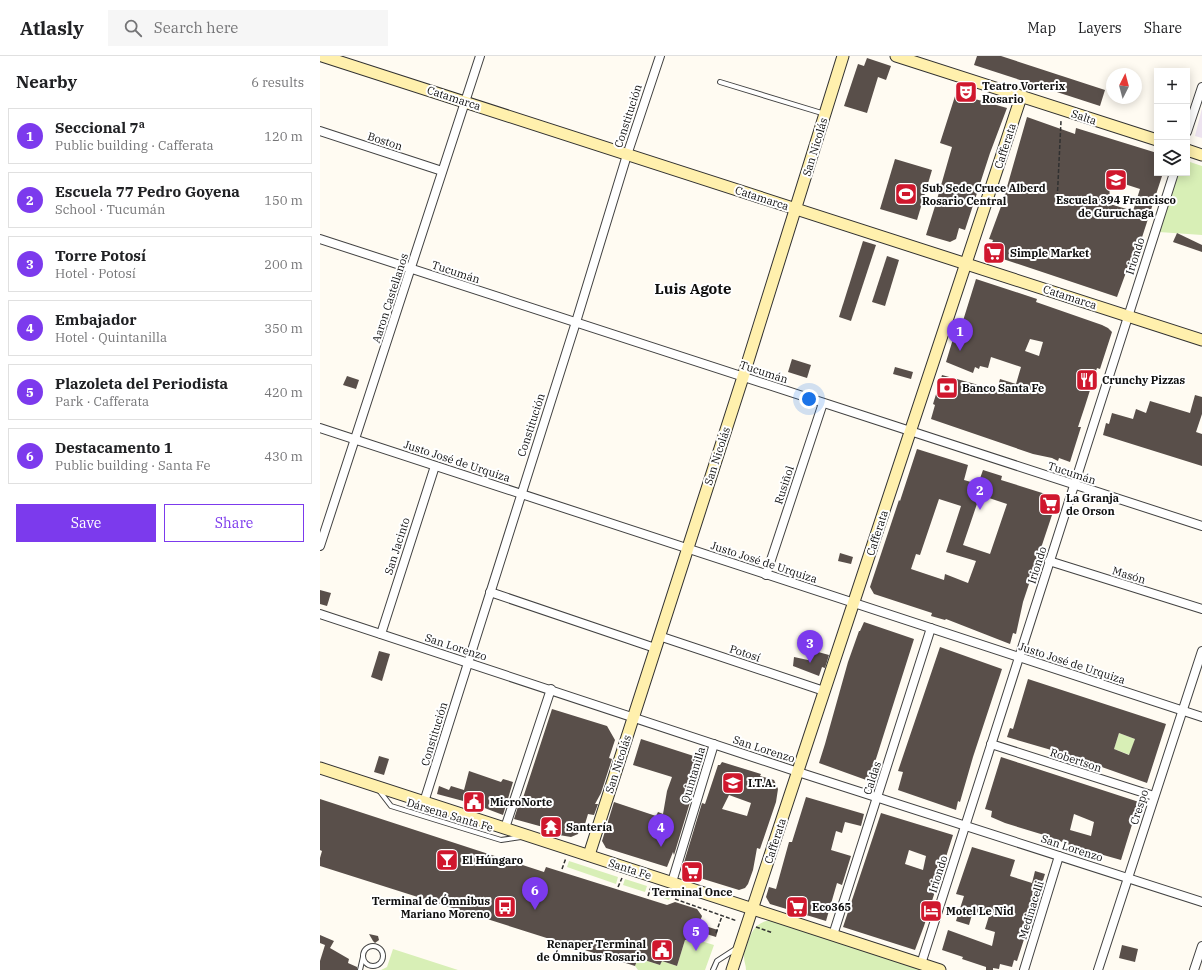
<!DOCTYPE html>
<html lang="en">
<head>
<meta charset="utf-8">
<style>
  :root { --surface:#fff; --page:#f6f6f6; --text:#202124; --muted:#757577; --line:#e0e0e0; --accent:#7c3aed }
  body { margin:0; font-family:"IBM Plex Serif",serif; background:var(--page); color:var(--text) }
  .controls { position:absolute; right:12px; top:12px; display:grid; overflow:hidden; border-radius:0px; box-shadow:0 2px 10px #0003 }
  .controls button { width:36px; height:36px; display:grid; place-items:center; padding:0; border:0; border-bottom:1px solid var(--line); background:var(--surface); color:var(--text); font:20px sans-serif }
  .compass { position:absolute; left:786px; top:12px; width:36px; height:36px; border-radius:50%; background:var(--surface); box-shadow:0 2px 10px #0003; rotate:6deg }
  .you { position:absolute; left:489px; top:343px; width:14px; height:14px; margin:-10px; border:3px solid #fff; border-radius:50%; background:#1a73e8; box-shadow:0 0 0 6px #1a73e833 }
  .badge { display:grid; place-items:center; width:26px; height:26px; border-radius:50%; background:var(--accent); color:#fff; font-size:13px; font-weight:700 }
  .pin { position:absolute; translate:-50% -33px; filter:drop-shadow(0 1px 2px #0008) }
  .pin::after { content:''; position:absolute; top:21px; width:14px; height:12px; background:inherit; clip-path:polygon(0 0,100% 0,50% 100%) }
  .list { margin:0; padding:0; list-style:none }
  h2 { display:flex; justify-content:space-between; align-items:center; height:52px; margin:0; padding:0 16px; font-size:17px }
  h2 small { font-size:13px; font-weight:400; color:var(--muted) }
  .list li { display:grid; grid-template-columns:26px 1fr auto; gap:12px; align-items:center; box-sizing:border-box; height:56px; margin:0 8px 8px; padding:0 8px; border:1px solid var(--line); border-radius:0px }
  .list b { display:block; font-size:15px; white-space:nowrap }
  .list p { margin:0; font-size:13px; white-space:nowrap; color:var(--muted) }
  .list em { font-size:13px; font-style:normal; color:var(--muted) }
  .actions { display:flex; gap:8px; padding:12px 16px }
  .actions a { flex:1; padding:9px 0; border:1px solid var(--accent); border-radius:0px; text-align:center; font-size:14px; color:var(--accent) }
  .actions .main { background:var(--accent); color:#fff }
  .icon { flex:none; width:22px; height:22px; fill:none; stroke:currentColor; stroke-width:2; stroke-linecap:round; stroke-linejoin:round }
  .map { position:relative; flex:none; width:882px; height:914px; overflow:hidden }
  header { display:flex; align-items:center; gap:24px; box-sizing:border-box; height:56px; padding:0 20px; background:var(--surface); border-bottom:1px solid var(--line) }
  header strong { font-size:19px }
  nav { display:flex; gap:22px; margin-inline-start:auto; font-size:14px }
  .search { width:280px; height:36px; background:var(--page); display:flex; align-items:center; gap:10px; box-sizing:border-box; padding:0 14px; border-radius:0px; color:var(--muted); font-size:15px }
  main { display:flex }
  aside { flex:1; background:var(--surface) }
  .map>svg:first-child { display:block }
</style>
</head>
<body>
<header>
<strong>Atlasly</strong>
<div class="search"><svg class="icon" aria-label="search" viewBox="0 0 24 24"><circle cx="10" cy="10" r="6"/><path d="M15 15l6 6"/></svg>Search here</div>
<nav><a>Map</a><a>Layers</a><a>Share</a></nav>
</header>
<main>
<aside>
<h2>Nearby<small>6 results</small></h2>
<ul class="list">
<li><span class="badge">1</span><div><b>Seccional 7ª</b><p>Public building · Cafferata</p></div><em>120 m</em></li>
<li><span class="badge">2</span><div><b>Escuela 77 Pedro Goyena</b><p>School · Tucumán</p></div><em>150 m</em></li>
<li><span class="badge">3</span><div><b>Torre Potosí</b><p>Hotel · Potosí</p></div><em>200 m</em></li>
<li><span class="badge">4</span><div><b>Embajador</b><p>Hotel · Quintanilla</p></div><em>350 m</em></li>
<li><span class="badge">5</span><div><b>Plazoleta del Periodista</b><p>Park · Cafferata</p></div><em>420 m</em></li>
<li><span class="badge">6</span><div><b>Destacamento 1</b><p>Public building · Santa Fe</p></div><em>430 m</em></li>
</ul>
<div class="actions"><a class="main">Save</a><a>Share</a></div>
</aside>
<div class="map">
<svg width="882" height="914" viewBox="0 0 882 914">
  <rect width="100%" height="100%" fill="#fffbf2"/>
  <polygon fill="#ede3ef" points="882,52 882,82 875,80"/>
  <g fill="#d8efb6">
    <polygon points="867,105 882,110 882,179 839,176 859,117 867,117"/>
    <polygon points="799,677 815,683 810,699 794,693"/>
    <polygon points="249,805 298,821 296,828 247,811"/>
    <polygon points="305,823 327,830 325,836 303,829"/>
    <polygon points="334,832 351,838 349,844 332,838"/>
    <path d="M446 865H453L603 914H426C426 909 424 906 424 901 423 897 426 893 427 889 431 877 434 869 446 865Z"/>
    <polygon points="374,883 394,889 385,914 318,914 315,910 318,902 340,909 342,905 357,910 365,884"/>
    <polygon points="73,893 138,914 61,914 67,911"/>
  </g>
  <g fill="#594f4a" fill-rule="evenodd">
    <polygon points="657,0 681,0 785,34 780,50 654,9"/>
    <polygon points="547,2 571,10 566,24 558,21 547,57 524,50 538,8 544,10"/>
    <polygon points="637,34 656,38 655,43 687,52 670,97 645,174 639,172 636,183 630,186 606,179 616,147 632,91 620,87"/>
    <path d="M707 61 755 78 756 72 837 97V117H843L812 212 808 211 797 241 668 198 673 184 669 183 683 145ZM789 123 820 133 813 155 790 148Z"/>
    <polygon points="575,103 612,114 597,164 560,153"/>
    <polygon points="857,177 882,189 882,196 853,186"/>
    <polygon points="543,185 556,189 531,265 519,261"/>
    <polygon points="567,200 579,204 565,250 552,246"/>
    <path d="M656 223 717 243 716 246 782 269 788 272 792 276 780 313 777 312 765 350 758 371H761L750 406 739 402 738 405 732 402 713 398 611 363 615 349 613 348 622 319 677 334 680 323 696 328 701 311 671 301 668 312 660 310 659 313 655 311 653 317 626 306 633 283 637 284ZM710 283 723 286 719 300 705 295Z"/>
    <polygon points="472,303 491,309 487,322 468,316"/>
    <polygon points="575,311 593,316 591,323 573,318"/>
    <polygon points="27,320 39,324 36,333 23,329"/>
    <polygon points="875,339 882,341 882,358 876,376 882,378 882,410 783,379 786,367 789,368 792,357 813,363 816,353 826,357 830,345 870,357"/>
    <path d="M597 393 648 409 644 424 658 428 663 414 682 420 681 424 735 441V450L703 546 696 578 693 577 690 588 626 563 625 564 611 560 612 557 554 538 550 531 579 444 580 445ZM660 439 687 448 670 498 643 489ZM619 443 641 450 626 496 656 505 648 527 625 518 624 524 591 513 596 498 600 499Z"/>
    <polygon points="520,497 533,501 531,508 518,505"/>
    <polygon points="0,534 11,537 7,550 0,548"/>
    <polygon points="544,566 594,583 549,725 499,707 505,688 528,606 539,575 540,575"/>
    <polygon points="620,591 682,613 653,701 640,746 638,745 636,754 578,734 583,716 578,715"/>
    <polygon points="491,594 509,599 505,612 502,611 499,620 473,610 474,601 488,604"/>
    <polygon points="59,595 70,598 62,625 51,621"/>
    <path d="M708 623 846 668 827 727 745 698 687 681 690 672 693 673ZM799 677 815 683 809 699 794 693Z"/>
    <polygon points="232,653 287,670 295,684 289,702 292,703 281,737 275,748 278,748 274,759 268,758 265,768 261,767 258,778 251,781 239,779 223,771 194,763 201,741 203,742"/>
    <polygon points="321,683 383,703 370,743 371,743 354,799 353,796 347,811 286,792 282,785 294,746 336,760 338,756 343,758 347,735 352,721 313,709"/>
    <polygon points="59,700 69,703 64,719 54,716"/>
    <path d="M681 701 819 746 801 804 755 791 724 779 685 767 671 761 672 755 665 753ZM754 758 774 766 771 780 750 774Z"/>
    <path d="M402 706 441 718 440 720 454 724 458 733 456 746 440 793 437 792 433 814 428 828 425 832 419 834 380 822 362 813 382 747 385 748 398 709H400ZM409 739 431 747 427 760 402 753Z"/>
    <polygon points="149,715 181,726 183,723 193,726 183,759 162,751 162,750 117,738 119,730 129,734 131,730 144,734"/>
    <polygon points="486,741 544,758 541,770 525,766 522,777 516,775 511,794 531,800 522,829 517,827 506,865 450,848 446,841 449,831 456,833 469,786 472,786"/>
    <polygon points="0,743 224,816 226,811 347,849 355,846 377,853 382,860 379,868 398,874 396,881 377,875 374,883 365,884 357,910 342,905 340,909 318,902 315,910 0,810 0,802 2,795 0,794"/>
    <path d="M561 757 633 779 604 870 595 894 523 871ZM589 794 606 800 603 814 585 808Z"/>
    <polygon points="652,791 695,804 690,820 712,827 715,815 725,818 697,905 694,904 692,911 680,908 679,913 673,912 673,914 666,914 666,911 642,903 643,901 622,894 628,874 672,890 675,876 665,873 669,860 653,855 649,869 636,865 644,840 636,838"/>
    <polygon points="49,878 58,880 59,884 55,887 53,885"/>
    <polygon points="0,879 14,885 10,892 29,903 28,907 37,911 37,914 0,914 0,905 5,889 0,887"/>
    <polygon points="802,889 818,893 815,906 799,902"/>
  </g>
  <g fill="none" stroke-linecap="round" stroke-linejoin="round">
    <g stroke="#424242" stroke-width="6">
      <g id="lane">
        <polyline points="400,26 505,58"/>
        <polyline points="58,733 71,750 181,784 201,781"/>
        <circle cx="53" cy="900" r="10"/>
        <polyline points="40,914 43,901"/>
        <polyline points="393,914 397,905 417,892"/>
      </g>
    </g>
    <g stroke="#424242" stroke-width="10">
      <g id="street">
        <polyline points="0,75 122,115"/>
        <polyline points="867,76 882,31"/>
        <polyline points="0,183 882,470"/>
        <polyline points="0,372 882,661"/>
        <polyline points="0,490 160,0"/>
        <polyline points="729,505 882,553"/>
        <polyline points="446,519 503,347"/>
        <polyline points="170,536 335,592"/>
        <polyline points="0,558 478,716 882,846"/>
        <polyline points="61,578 115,410"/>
        <polyline points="339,580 504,635"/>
        <polyline points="671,688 834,740"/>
        <polyline points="104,746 256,266 307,99 340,0"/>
        <polyline points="185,772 231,633"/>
        <polyline points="352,826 394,688"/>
        <polyline points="513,879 611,572"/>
        <polyline points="601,908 854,117"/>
        <polyline points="704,914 739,800"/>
        <polyline points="778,914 882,595"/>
        <polyline points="874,914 882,890"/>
      </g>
    </g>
    <g stroke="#313131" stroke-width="13">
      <g id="secondary">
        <polyline points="2,0 882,284"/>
        <polyline points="576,0 837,84"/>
        <polyline points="867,94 882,99"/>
        <polyline points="0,712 620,914"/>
        <polyline points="269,799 423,321 523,0"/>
        <polyline points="412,914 701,41"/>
      </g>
    </g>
    <g stroke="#313131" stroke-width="1.5" stroke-dasharray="4 2" stroke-linecap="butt">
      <polyline points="737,147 741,65"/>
      <polyline points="242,813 246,802"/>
      <polyline points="298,831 302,822"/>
      <polyline points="328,840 331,831"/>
      <polyline points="355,843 417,865"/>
      <polyline points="436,871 453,877"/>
      <polyline points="396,877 402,860"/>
    </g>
    <use href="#lane" stroke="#fff" stroke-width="4"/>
    <use href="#street" stroke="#fff" stroke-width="8"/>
    <use href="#secondary" stroke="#fff0ad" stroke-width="11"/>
  </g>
  <defs>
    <g id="theatre-square" transform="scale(1.15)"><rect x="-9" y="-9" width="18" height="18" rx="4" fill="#d0172d" stroke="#fff"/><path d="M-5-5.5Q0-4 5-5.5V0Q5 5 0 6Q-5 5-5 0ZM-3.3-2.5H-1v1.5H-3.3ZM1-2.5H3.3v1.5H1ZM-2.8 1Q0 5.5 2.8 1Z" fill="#fff"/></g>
    <g id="school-square" transform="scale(1.15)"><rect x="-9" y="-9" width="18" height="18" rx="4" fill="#d0172d" stroke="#fff"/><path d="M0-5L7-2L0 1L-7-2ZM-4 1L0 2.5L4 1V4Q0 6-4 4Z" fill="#fff"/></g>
    <g id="stadium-square" transform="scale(1.15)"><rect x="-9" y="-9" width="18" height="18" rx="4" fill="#d0172d" stroke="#fff"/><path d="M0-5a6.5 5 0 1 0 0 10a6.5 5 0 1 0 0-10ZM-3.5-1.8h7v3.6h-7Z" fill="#fff"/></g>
    <g id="supermarket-square" transform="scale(1.15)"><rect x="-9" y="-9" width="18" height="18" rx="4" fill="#d0172d" stroke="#fff"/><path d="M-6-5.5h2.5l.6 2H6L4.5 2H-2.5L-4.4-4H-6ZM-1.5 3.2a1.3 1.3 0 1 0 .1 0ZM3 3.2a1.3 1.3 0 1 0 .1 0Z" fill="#fff"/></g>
    <g id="restaurant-square" transform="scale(1.15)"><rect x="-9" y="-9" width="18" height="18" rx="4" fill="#d0172d" stroke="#fff"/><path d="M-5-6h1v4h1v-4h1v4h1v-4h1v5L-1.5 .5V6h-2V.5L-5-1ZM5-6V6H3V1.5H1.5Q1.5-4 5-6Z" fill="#fff"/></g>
    <g id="bank-square" transform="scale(1.15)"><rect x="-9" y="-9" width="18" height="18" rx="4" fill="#d0172d" stroke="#fff"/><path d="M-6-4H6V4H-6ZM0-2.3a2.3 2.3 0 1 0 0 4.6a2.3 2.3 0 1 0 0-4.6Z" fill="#fff"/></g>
    <g id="civic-square" transform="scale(1.15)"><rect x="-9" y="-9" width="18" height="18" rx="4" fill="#d0172d" stroke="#fff"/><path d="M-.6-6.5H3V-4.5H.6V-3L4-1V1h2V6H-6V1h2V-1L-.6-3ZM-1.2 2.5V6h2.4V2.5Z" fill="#fff"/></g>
    <g id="temple-square" transform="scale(1.15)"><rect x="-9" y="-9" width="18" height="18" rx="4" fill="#d0172d" stroke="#fff"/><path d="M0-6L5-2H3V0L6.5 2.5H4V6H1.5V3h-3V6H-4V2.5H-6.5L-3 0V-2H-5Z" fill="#fff"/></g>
    <g id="bar-square" transform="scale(1.15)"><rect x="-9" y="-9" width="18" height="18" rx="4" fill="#d0172d" stroke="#fff"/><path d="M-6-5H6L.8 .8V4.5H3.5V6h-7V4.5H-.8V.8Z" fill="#fff"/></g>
    <g id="bus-square" transform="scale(1.15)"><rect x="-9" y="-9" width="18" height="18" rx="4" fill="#d0172d" stroke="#fff"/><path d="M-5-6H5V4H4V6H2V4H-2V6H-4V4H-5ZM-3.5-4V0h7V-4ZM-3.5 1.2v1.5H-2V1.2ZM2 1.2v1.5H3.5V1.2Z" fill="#fff"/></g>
    <g id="hotel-square" transform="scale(1.15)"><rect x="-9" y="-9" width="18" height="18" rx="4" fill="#d0172d" stroke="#fff"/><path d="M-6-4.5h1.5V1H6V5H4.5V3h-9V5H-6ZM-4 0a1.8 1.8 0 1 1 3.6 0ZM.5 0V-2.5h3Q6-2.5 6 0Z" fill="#fff"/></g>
  </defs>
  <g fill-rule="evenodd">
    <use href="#theatre-square" x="646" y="36"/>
    <use href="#school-square" x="796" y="124"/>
    <use href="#stadium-square" x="586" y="138"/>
    <use href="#supermarket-square" x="674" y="197"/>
    <use href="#restaurant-square" x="767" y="324"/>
    <use href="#bank-square" x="627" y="332"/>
    <use href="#supermarket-square" x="730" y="448"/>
    <use href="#school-square" x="413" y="727"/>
    <use href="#civic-square" x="154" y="746"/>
    <use href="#temple-square" x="231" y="771"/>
    <use href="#bar-square" x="127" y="804"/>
    <use href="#supermarket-square" x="372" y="816"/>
    <use href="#bus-square" x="185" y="851"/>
    <use href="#supermarket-square" x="477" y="851"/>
    <use href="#hotel-square" x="611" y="855"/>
    <use href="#civic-square" x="342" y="894"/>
  </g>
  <g text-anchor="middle" stroke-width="4" stroke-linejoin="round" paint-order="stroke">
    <g font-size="11" font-weight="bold" fill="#0f0f0f" stroke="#fff" text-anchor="start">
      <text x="662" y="34">Teatro Vorterix<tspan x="662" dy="13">Rosario</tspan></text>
      <text x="602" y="136">Sub Sede Cruce Alberd<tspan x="602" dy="13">Rosario Central</tspan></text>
      <text x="796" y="148" text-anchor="middle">Escuela 394 Francisco<tspan x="796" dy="13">de Guruchaga</tspan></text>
      <text x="690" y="201">Simple Market</text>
      <text x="782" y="328">Crunchy Pizzas</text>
      <text x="642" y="336">Banco Santa Fe</text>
      <text x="746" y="446">La Granja<tspan x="746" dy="13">de Orson</tspan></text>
      <text x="428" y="731">I.T.A.</text>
      <text x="170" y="750">MicroNorte</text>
      <text x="246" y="775">Santería</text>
      <text x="142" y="808">El Húngaro</text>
      <text x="372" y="840" text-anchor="middle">Terminal Once</text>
      <text x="170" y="849" text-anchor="end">Terminal de Ómnibus<tspan x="170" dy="13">Mariano Moreno</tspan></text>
      <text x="492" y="855">Eco365</text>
      <text x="626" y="859">Motel Le Nid</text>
      <text x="326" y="892" text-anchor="end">Renaper Terminal<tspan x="326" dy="13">de Ómnibus Rosario</tspan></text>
    </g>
    <g font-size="11" fill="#0f0f0f" stroke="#fff">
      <text transform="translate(134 42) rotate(18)" y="4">Catamarca</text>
      <text transform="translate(308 60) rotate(-72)" y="4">Constitución</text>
      <text transform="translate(764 61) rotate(18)" y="4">Salta</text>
      <text transform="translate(65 85) rotate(18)" y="4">Boston</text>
      <text transform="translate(685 90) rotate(-72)" y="4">Cafferata</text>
      <text transform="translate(495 91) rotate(-73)" y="4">San Nicolás</text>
      <text transform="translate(442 142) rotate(18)" y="4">Catamarca</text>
      <text transform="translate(815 200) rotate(-72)" y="4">Iriondo</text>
      <text transform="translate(136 216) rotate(18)" y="4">Tucumán</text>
      <text transform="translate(750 241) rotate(18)" y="4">Catamarca</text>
      <text transform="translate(70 242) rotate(-72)" y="4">Aaron Castellanos</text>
      <text transform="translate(444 316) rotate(18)" y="4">Tucumán</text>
      <text transform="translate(211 369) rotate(-72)" y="4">Constitución</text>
      <text transform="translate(397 400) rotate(-72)" y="4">San Nicolás</text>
      <text transform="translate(137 405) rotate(18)" y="4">Justo José de Urquiza</text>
      <text transform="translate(752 417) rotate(18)" y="4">Tucumán</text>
      <text transform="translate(464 429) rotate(-72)" y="4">Rusiñol</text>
      <text transform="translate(557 477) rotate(-72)" y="4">Cafferata</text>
      <text transform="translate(77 490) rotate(-72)" y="4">San Jacinto</text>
      <text transform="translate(444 506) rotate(18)" y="4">Justo José de Urquiza</text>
      <text transform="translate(717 509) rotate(-72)" y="4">Iriondo</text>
      <text transform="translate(809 519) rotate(17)" y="4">Masón</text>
      <text transform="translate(136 591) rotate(18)" y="4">San Lorenzo</text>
      <text transform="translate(425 597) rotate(18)" y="4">Potosí</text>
      <text transform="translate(752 607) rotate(18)" y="4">Justo José de Urquiza</text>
      <text transform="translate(114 678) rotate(-73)" y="4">Constitución</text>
      <text transform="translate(444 693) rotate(18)" y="4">San Lorenzo</text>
      <text transform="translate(756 704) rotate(18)" y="4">Robertson</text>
      <text transform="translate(298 708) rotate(-72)" y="4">San Nicolás</text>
      <text transform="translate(373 719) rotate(-73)" y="4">Quintanilla</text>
      <text transform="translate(552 722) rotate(-72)" y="4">Caldas</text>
      <text transform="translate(819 751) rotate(-72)" y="4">Crespo</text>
      <text transform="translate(130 759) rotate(17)" y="4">Dársena Santa Fe</text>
      <text transform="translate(455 785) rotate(-72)" y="4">Cafferata</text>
      <text transform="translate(752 792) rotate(18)" y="4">San Lorenzo</text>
      <text transform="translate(310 813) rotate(18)" y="4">Santa Fe</text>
      <text transform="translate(618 818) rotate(-72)" y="4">Iriondo</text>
      <text transform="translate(711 854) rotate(-73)" y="4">Medinacelli</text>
    </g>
    <g font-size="15" font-weight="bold" fill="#0f0f0f" stroke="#fff">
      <text x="373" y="238">Luis Agote</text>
    </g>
  </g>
</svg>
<div class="controls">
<button>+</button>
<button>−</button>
<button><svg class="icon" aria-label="layers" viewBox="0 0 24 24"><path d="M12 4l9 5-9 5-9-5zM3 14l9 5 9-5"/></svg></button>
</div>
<svg class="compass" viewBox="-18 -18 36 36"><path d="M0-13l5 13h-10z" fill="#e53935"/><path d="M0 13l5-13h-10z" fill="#757577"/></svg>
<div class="you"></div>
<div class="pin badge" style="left:640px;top:295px">1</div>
<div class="pin badge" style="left:660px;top:454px">2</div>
<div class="pin badge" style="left:490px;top:607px">3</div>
<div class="pin badge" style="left:341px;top:791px">4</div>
<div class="pin badge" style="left:376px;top:895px">5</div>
<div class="pin badge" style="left:215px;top:854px">6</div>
</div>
</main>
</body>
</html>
